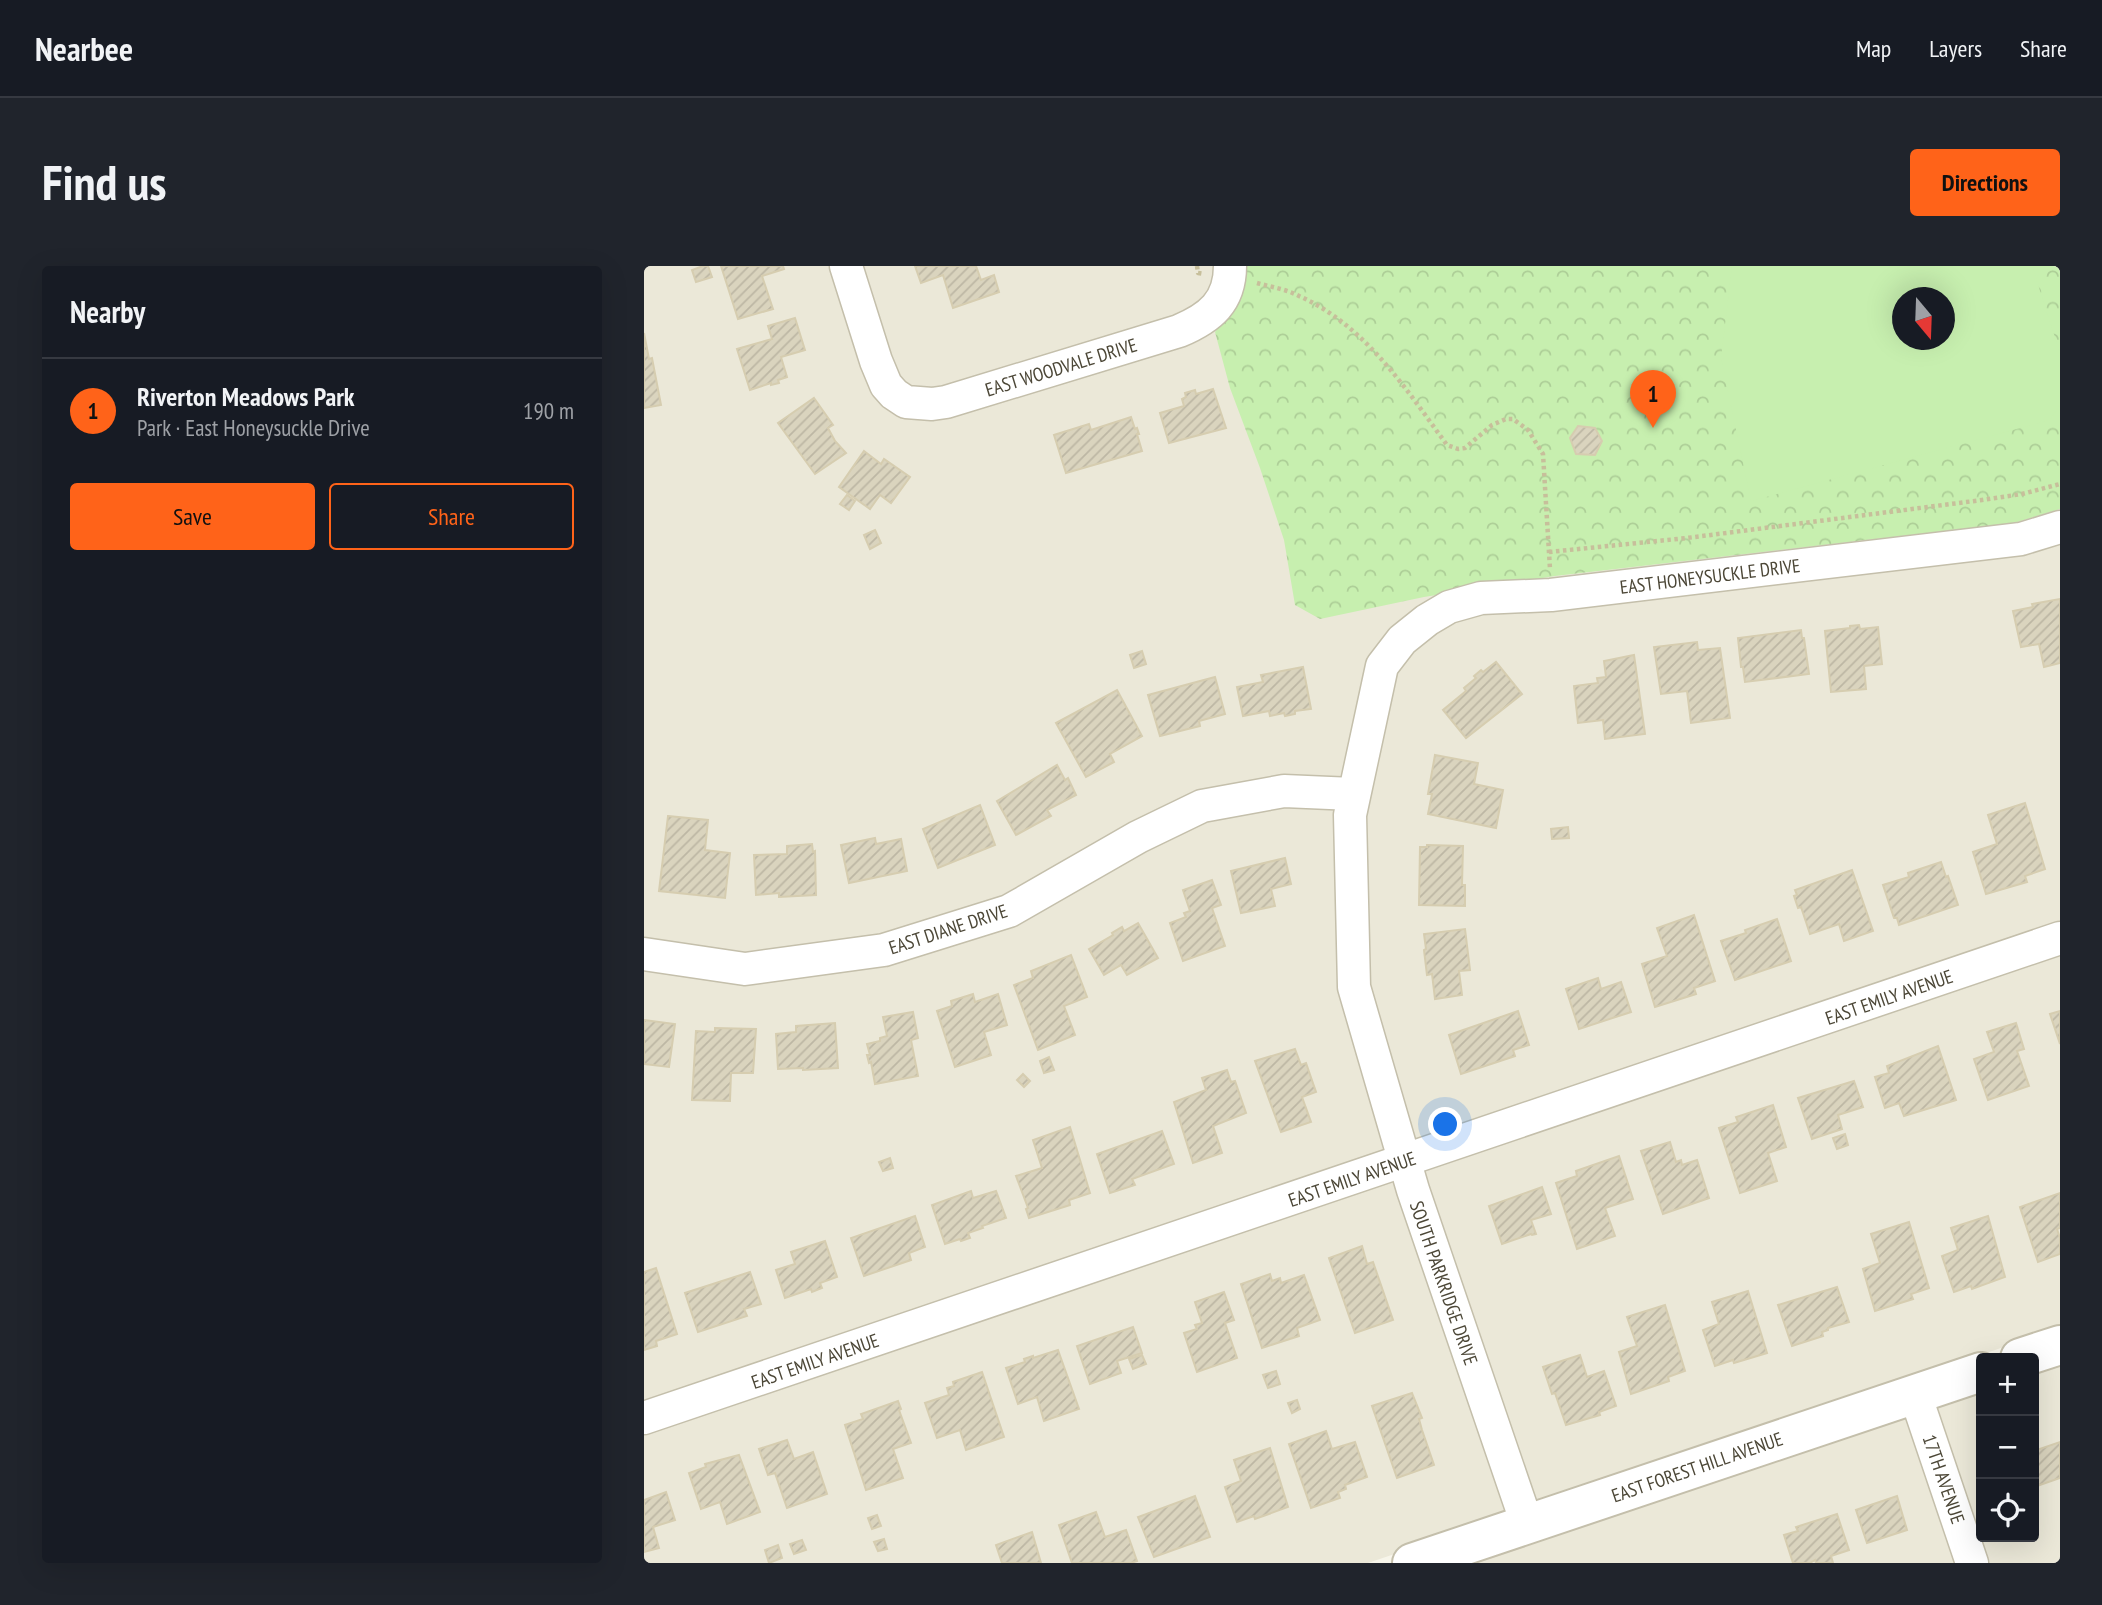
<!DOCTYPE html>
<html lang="en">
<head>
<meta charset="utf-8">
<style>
  :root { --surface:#171b24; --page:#20242c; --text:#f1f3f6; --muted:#9ea1a6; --line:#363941; --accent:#ff6319 }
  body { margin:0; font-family:"PT Sans Narrow",sans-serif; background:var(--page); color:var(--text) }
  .controls { position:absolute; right:21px; bottom:21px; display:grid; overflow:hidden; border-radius:7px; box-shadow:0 7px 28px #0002 }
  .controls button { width:63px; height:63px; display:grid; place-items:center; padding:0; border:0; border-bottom:2px solid var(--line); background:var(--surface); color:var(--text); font:35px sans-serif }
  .compass { position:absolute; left:1248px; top:21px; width:63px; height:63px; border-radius:50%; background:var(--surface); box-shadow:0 7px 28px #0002; rotate:161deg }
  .you { position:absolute; left:802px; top:859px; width:24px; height:24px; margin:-18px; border:5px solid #fff; border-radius:50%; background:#1a73e8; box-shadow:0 0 0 10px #1a73e833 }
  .badge { display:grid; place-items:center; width:46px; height:46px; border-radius:50%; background:var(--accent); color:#111; font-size:23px; font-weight:700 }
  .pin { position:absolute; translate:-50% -58px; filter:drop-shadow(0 2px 4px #0008) }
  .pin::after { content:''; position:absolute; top:37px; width:24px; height:21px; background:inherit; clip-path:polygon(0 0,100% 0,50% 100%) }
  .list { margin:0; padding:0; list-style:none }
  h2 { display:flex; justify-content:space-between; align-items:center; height:91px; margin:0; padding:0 28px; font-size:30px }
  h2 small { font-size:23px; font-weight:400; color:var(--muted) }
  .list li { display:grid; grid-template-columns:46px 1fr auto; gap:21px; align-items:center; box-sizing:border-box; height:105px; padding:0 28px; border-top:2px solid var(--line) }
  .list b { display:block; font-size:26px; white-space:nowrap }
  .list p { margin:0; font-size:23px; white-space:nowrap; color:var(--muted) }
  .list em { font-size:23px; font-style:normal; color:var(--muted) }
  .actions { display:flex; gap:14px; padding:21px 28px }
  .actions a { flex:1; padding:16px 0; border:2px solid var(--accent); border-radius:7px; text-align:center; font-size:24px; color:var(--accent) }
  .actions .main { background:var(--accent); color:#111 }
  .icon { flex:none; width:38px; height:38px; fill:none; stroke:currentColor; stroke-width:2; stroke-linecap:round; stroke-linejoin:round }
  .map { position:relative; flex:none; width:1416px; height:1297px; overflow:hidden; border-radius:7px }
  header { display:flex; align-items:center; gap:42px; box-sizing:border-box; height:98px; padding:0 35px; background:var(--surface); border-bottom:2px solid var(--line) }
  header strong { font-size:33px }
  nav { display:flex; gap:38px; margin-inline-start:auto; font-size:24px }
  .intro { display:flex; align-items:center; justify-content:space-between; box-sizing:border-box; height:168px; padding:0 42px }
  h1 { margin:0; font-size:49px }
  .button { padding:18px 32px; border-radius:7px; background:var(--accent); color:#111; font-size:24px; font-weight:700 }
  main { display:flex; gap:42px; padding:0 42px }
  aside { flex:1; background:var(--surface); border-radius:7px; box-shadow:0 7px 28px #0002 }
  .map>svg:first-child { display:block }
</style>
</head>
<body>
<header>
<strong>Nearbee</strong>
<nav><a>Map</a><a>Layers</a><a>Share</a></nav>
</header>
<div class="intro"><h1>Find us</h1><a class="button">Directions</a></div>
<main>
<aside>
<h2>Nearby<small></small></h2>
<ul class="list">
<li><span class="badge">1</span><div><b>Riverton Meadows Park</b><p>Park · East Honeysuckle Drive</p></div><em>190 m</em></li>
</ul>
<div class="actions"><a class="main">Save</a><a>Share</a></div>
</aside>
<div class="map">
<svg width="1416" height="1297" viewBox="0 0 1416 1297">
  <defs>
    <pattern id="forest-crowns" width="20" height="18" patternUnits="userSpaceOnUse" patternTransform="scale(1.75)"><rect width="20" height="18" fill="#c7efaf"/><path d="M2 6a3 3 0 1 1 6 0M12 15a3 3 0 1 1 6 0" fill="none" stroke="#adce97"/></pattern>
    <pattern id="building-hatch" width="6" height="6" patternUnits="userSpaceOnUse" patternTransform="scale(1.75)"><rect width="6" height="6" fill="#dad4be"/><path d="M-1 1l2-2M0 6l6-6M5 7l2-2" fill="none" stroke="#bdb7a4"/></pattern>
  </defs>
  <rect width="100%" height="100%" fill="#f7f5ea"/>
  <g fill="#ebe8d8" fill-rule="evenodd">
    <path d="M0 0H1416V1062L724 1297H0ZM1258 32H1300V74H1258Z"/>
    <polygon points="1416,1094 1416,1297 817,1297 1337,1120 1337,1271 1390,1271 1390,1102"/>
  </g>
  <path fill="url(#forest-crowns)" fill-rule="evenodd" d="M601 0H1416V243L1370 257 911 310 780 331 676 353 651 339 640 274 616 202 586 122 571 66 578 56ZM1258 32H1300V74H1258Z"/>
  <path fill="#c7efaf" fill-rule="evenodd" d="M1088 0H1388L1416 87V139L1406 154 1107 235 1077 92ZM1258 32H1300V74H1258Z"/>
  <g fill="url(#building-hatch)" stroke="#d6cdb0" stroke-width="2">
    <polygon points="59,0 64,0 68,11 52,16 48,4"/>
    <polygon points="77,0 139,0 140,3 118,10 129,43 94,53"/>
    <polygon points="271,0 332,0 337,14 350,9 355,26 309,42 299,9 277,17"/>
    <polygon points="151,52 161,84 137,91 143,111 134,114 135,117 127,119 127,117 106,124 93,83 128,73 124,60"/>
    <polygon points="0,67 5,93 8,92 17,139 0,142"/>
    <polygon points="569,123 582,162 525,177 516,147 540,140 538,133 542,131 541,127 551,124 552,128"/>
    <polygon points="170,132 189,159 184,162 191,175 202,187 171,208 134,157"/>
    <polygon points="487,151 491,163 493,162 495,168 493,168 498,185 422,207 410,169 445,158 447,164"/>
    <polygon points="934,160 951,162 958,175 951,189 932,188 926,172"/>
    <polygon points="220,185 237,198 240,193 266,211 247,237 236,229 226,243 195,221"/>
    <polygon points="203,229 211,235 205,244 196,238"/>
    <polygon points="231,264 237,277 226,283 220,269"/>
    <polygon points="1416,333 1416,397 1400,401 1395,378 1377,381 1369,345 1389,341 1388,338"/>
    <polygon points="1215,359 1216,363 1234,361 1238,398 1220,400 1222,423 1187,426 1181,365 1206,362 1206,360"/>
    <polygon points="1157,364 1158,372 1160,372 1165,408 1101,416 1099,401 1097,401 1094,372"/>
    <polygon points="1053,376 1054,384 1076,382 1086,452 1047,457 1043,425 1017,428 1010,381"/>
    <polygon points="498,385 502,398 490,402 486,389"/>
    <polygon points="990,389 1001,468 961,473 959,454 934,457 930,420 954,417 953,412 962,411 960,395"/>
    <polygon points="852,396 878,428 822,472 799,444 822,425 820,422 832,412 830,410 837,404 839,406"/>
    <polygon points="659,401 667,443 651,445 651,448 641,450 640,447 626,450 625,445 599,450 593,421 619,416 617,409"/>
    <polygon points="571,411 581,448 555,455 556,460 516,470 504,429"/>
    <polygon points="473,424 498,470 466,488 470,496 442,511 412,457"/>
    <polygon points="791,489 834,497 830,518 859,524 852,562 784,548 788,528 784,528"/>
    <polygon points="413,499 421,514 424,512 432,529 403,544 407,550 372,569 353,535"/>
    <polygon points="1381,537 1401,603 1381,610 1383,616 1342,628 1329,586 1353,578 1344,549"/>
    <polygon points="336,539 351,579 294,602 279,563"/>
    <polygon points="24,550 64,554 61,584 86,587 81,632 15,625"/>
    <polygon points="924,561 925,572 908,573 907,563"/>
    <polygon points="231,572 232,578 257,573 263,605 205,617 197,579"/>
    <polygon points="168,578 169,586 171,585 172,629 135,631 135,627 112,629 110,589 143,588 143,580"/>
    <polygon points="783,579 819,580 818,619 821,619 821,640 775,639 776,581 783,581"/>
    <polygon points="641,592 647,618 627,623 631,640 597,647 587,605"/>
    <polygon points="1297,596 1302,611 1304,610 1314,639 1255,659 1253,652 1250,652 1239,619 1265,611 1264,607"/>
    <polygon points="1208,604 1229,665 1200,675 1195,658 1166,668 1157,641 1154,642 1150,630 1153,629 1151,624"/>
    <polygon points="568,614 577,639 568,642 581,680 539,695 526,657 542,651 540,647 546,645 539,624"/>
    <polygon points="1050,649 1071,715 1050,722 1052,728 1011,741 998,698 1023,690 1013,662"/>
    <polygon points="1133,653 1147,695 1091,714 1077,675 1102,667 1101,664"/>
    <polygon points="494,657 514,692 483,709 477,699 460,709 445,683 469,669 468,667 478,661 480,665"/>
    <polygon points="821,663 826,704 815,705 818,729 791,733 788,708 783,709 780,684 782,683 780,668"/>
    <polygon points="427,689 443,731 420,740 431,769 394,784 370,719 389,712 387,705"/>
    <polygon points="954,712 957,723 977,716 987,746 935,763 922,723"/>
    <polygon points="329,728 331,736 354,728 363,759 340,766 347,789 311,801 293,745 308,740 307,735"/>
    <polygon points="874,745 885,779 869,784 871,790 817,808 805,769"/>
    <polygon points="1416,745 1416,778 1406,748"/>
    <polygon points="269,746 274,772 267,774 274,810 231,818 227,796 225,797 223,789 226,789 223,778 236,775 236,772 243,770 239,751"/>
    <polygon points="0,754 31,758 25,801 0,798"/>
    <polygon points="191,757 194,802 159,804 159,802 134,803 132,768 152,766 152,760"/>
    <polygon points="1372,757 1380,783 1373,785 1385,820 1344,834 1330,793 1350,786 1343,766"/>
    <polygon points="71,762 112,763 109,807 87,807 86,835 48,834 52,765 71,766"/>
    <polygon points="1294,780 1312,834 1260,850 1255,837 1241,842 1231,811 1245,807 1243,800"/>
    <polygon points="651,783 657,799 662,797 672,826 658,831 667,856 637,866 611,795"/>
    <polygon points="405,791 410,804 400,807 396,795"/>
    <polygon points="583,804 587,816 591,815 602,847 569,860 578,887 549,897 530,836 562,824 558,812"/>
    <polygon points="379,808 386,815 380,821 373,814"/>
    <polygon points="1210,815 1219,841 1194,849 1198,863 1168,873 1154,832"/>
    <polygon points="1129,839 1142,881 1124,887 1133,915 1096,927 1075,862 1094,856 1092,851"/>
    <polygon points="426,861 446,927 425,934 426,939 385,952 382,943 384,942 372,910 398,902 389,874"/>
    <polygon points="518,865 530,898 488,913 491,919 466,927 453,888"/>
    <polygon points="1201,868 1204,879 1193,883 1189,872"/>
    <polygon points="1026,876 1032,896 1037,894 1038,899 1053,894 1065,932 1019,948 997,885"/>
    <polygon points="975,890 989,933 961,942 971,970 933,983 912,917 933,910 932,905"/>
    <polygon points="246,892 249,902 239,905 235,896"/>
    <polygon points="898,921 907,948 887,954 892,968 888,969 887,968 858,978 845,940"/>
    <polygon points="327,925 329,932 352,925 362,952 338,960 339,962 324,967 326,972 317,975 316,973 301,978 288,939"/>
    <polygon points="1416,927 1416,962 1413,963 1416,972 1416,988 1394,996 1376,941"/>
    <polygon points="271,950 281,981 265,987 267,994 220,1010 207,972"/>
    <polygon points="1344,950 1361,1011 1328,1023 1327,1020 1310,1026 1298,990 1314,984 1307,962"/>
    <polygon points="1265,956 1285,1022 1267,1028 1269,1033 1231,1045 1219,1003 1236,997 1227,968"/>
    <polygon points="181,975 193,1011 176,1017 178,1022 168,1026 167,1023 141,1032 132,1004 151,998 147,986"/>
    <polygon points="718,980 723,998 729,996 749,1054 711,1067 685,992"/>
    <polygon points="12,1002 33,1068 12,1075 13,1080 0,1084 0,1006"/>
    <polygon points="106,1006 117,1038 100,1043 103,1050 54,1066 41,1027"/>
    <polygon points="626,1008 628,1015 636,1012 637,1017 660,1009 676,1054 653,1062 655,1070 618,1082 597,1018"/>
    <polygon points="1193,1021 1205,1056 1184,1062 1184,1064 1178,1066 1179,1070 1148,1080 1134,1039"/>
    <polygon points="1104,1025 1123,1087 1090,1097 1089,1094 1071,1100 1059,1064 1075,1058 1068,1036"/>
    <polygon points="580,1026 590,1054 581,1057 593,1092 553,1106 540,1067 553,1063 551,1059 558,1057 551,1036"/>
    <polygon points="1021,1039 1041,1105 1024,1111 1025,1115 987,1128 975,1086 993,1080 983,1051"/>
    <polygon points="489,1061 498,1087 473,1095 477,1107 446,1118 433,1080"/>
    <polygon points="414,1084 435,1143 400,1155 393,1131 374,1138 362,1102 381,1096 380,1093 389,1090 389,1092"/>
    <polygon points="498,1089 502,1098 489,1103 485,1093"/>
    <polygon points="936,1089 943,1111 960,1105 972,1140 955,1146 956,1149 922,1159 911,1127 908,1128 899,1101"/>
    <polygon points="632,1105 636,1118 624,1122 619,1109"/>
    <polygon points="338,1106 360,1171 322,1184 316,1164 293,1172 281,1137 305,1129 303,1122 310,1120 309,1116"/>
    <polygon points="768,1127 778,1152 775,1153 778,1164 790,1199 753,1212 728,1140"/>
    <polygon points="653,1134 656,1143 648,1147 644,1137"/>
    <polygon points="254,1135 257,1143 255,1144 267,1177 249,1183 259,1212 222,1224 201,1159 219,1153 217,1148"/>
    <polygon points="682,1165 688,1183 711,1176 723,1211 701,1219 702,1223 694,1226 696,1232 667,1242 645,1178"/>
    <polygon points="143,1174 150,1193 169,1186 183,1228 143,1242 131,1207 124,1209 115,1183"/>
    <polygon points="1416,1176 1416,1212 1390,1221 1390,1185"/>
    <polygon points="626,1182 644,1241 611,1253 610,1250 593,1256 581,1221 597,1215 590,1194"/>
    <polygon points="95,1189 116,1246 83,1258 76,1236 57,1243 45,1207 62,1201 61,1198"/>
    <polygon points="22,1226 31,1254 9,1261 15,1282 0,1286 0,1234"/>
    <polygon points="551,1230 566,1271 510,1291 494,1251"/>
    <polygon points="1253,1230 1263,1264 1223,1277 1212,1244"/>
    <polygon points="452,1246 461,1271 482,1264 493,1295 487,1297 428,1297 415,1259"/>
    <polygon points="1193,1248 1205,1284 1187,1290 1189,1297 1172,1297 1171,1294 1166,1297 1149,1297 1140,1269 1154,1265 1152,1261"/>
    <polygon points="233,1249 237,1260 228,1263 224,1252"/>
    <polygon points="388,1266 397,1297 358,1297 352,1279"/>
    <polygon points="240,1273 243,1283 234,1285 230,1276"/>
    <polygon points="158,1274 162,1284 150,1288 146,1278"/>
    <polygon points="134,1279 138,1292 125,1297 121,1284"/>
  </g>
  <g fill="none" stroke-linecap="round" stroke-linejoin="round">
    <g stroke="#c4bfab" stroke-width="35">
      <g id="minor">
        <path d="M202 0 232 95 242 119 250 128 262 136 288 138 302 136 535 65C566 52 586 36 586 0"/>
        <polyline points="0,688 101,703 240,684 365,645 494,571 558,540 640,525 709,528"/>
        <polyline points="1271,1128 1328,1297"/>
        <polyline points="0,1152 1416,672"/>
        <polyline points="883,1258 769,924 710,721 706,549 738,400 758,374 783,354 805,341 837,332 907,329 1377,273 1416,261"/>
      </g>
    </g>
    <g stroke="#c4bfab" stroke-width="42">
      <g id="tertiary">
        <polyline points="1376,1092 1416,1079"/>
        <polyline points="768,1297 1337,1106"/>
      </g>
    </g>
    <g stroke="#c7bf9b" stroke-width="4.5" stroke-dasharray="3.5 3.5" stroke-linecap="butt">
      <polyline points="553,0 554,7 560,8"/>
      <path d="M613 17C627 21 642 23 655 30 721 59 762 123 803 179L814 183 821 182 848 159 862 153H869L884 164 899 188 906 303"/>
      <polyline points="905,286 1043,272 1338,234 1378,228 1416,218"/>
    </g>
    <use href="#minor" stroke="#fff" stroke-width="32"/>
    <use href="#tertiary" stroke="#fff" stroke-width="38"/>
  </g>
  <g text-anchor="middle" stroke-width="5" stroke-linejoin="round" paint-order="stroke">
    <g font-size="19" fill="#4c4737" stroke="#fff">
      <text transform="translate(417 101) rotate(-17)" y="7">EAST WOODVALE DRIVE</text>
      <text transform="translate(1066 310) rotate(-7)" y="7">EAST HONEYSUCKLE DRIVE</text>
      <text transform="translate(304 663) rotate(-18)" y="7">EAST DIANE DRIVE</text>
      <text transform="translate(1245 731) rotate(-19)" y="7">EAST EMILY AVENUE</text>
      <text transform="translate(708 913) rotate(-19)" y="7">EAST EMILY AVENUE</text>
      <text transform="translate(800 1017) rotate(71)" y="7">SOUTH PARKRIDGE DRIVE</text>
      <text transform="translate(171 1095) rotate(-19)" y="7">EAST EMILY AVENUE</text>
      <text transform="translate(1053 1201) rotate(-19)" y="7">EAST FOREST HILL AVENUE</text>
      <text transform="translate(1300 1213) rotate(71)" y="7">17TH AVENUE</text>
    </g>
  </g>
</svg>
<div class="controls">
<button>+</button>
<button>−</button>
<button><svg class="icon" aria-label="locate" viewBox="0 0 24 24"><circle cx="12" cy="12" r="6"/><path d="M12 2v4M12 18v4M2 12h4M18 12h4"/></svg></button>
</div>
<svg class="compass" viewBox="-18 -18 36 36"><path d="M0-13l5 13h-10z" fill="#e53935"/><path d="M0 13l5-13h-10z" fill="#9ea1a6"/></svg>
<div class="you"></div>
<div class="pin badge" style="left:1009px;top:162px">1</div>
</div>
</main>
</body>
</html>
